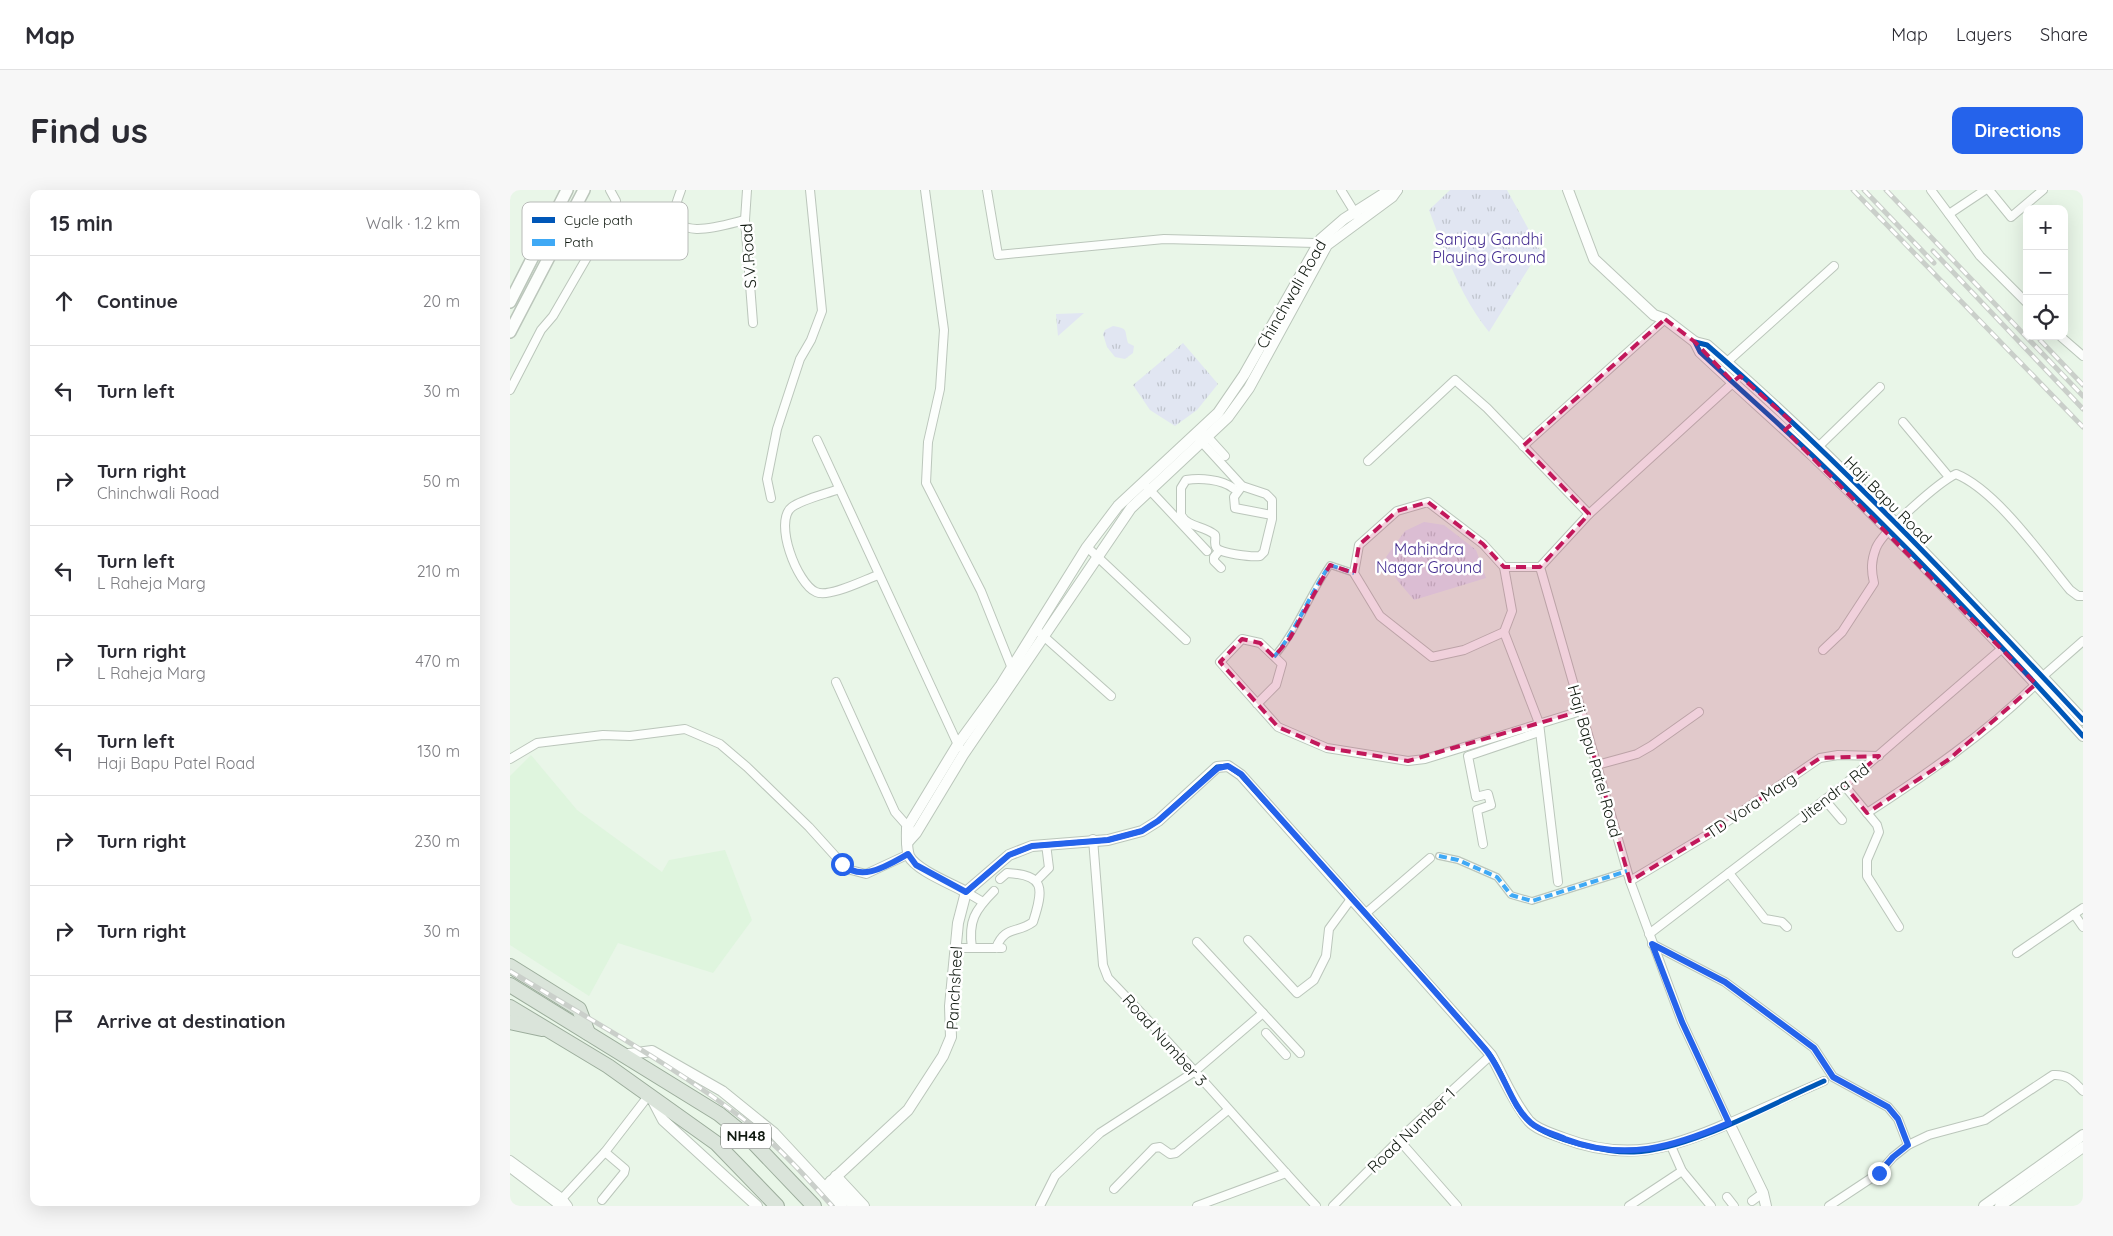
<!DOCTYPE html>
<html lang="en">
<head>
<meta charset="utf-8">
<style>
  :root { --surface:#fff; --page:#f7f7f7; --text:#2b2b33; --muted:#7c7c81; --line:#e1e1e2; --accent:#2563eb }
  body { margin:0; font-family:Quicksand,sans-serif; background:var(--page); color:var(--text) }
  .controls { position:absolute; right:15px; top:15px; display:grid; overflow:hidden; border-radius:10px; box-shadow:0 5px 20px #0002 }
  .controls button { width:45px; height:45px; display:grid; place-items:center; padding:0; border:0; border-bottom:1px solid var(--line); background:var(--surface); color:var(--text); font:25px sans-serif }
  .stop { position:absolute; width:15px; height:15px; margin:-11px; border:4px solid #2563eb; border-radius:50%; background:#fff }
  .stop.end { background:#2563eb; border-color:#fff; box-shadow:0 1px 5px #0008 }
  .list { margin:0; padding:0; list-style:none }
  h2 { display:flex; justify-content:space-between; align-items:center; height:65px; margin:0; padding:0 20px; font-size:21px }
  h2 small { font-size:16px; font-weight:400; color:var(--muted) }
  .list li { display:grid; grid-template-columns:32px 1fr auto; gap:15px; align-items:center; box-sizing:border-box; height:90px; padding:0 20px; border-top:1px solid var(--line) }
  .list b { display:block; font-size:19px; white-space:nowrap }
  .list p { margin:0; font-size:16px; white-space:nowrap; color:var(--muted) }
  .list em { font-size:16px; font-style:normal; color:var(--muted) }
  .icon { flex:none; width:28px; height:28px; fill:none; stroke:currentColor; stroke-width:2; stroke-linecap:round; stroke-linejoin:round }
  .map { position:relative; flex:none; width:1573px; height:1016px; overflow:hidden; border-radius:10px }
  header { display:flex; align-items:center; gap:30px; box-sizing:border-box; height:70px; padding:0 25px; background:var(--surface); border-bottom:1px solid var(--line) }
  header strong { font-size:24px }
  nav { display:flex; gap:28px; margin-inline-start:auto; font-size:18px }
  .intro { display:flex; align-items:center; justify-content:space-between; box-sizing:border-box; height:120px; padding:0 30px }
  h1 { margin:0; font-size:35px }
  .button { padding:12px 22px; border-radius:10px; background:var(--accent); color:#fff; font-size:18px; font-weight:700 }
  main { display:flex; gap:30px; padding:0 30px }
  aside { flex:1; background:var(--surface); border-radius:10px; box-shadow:0 5px 20px #0002 }
  .map>svg:first-child { display:block }
</style>
</head>
<body>
<header>
<strong>Map</strong>
<nav><a>Map</a><a>Layers</a><a>Share</a></nav>
</header>
<div class="intro"><h1>Find us</h1><a class="button">Directions</a></div>
<main>
<aside>
<h2>15 min<small>Walk · 1.2 km</small></h2>
<ul class="list">
<li><svg class="icon" aria-label="ahead" viewBox="0 0 24 24"><path d="M12 20V5M6 11l6-6 6 6"/></svg><div><b>Continue</b></div><em>20 m</em></li>
<li><svg class="icon" aria-label="left" viewBox="0 0 24 24"><path d="M17 20v-9H6M10 6l-5 5 5 5"/></svg><div><b>Turn left</b></div><em>30 m</em></li>
<li><svg class="icon" aria-label="right" viewBox="0 0 24 24"><path d="M7 20v-9h11M14 6l5 5-5 5"/></svg><div><b>Turn right</b><p>Chinchwali Road</p></div><em>50 m</em></li>
<li><svg class="icon" aria-label="left" viewBox="0 0 24 24"><path d="M17 20v-9H6M10 6l-5 5 5 5"/></svg><div><b>Turn left</b><p>L Raheja Marg</p></div><em>210 m</em></li>
<li><svg class="icon" aria-label="right" viewBox="0 0 24 24"><path d="M7 20v-9h11M14 6l5 5-5 5"/></svg><div><b>Turn right</b><p>L Raheja Marg</p></div><em>470 m</em></li>
<li><svg class="icon" aria-label="left" viewBox="0 0 24 24"><path d="M17 20v-9H6M10 6l-5 5 5 5"/></svg><div><b>Turn left</b><p>Haji Bapu Patel Road</p></div><em>130 m</em></li>
<li><svg class="icon" aria-label="right" viewBox="0 0 24 24"><path d="M7 20v-9h11M14 6l5 5-5 5"/></svg><div><b>Turn right</b></div><em>230 m</em></li>
<li><svg class="icon" aria-label="right" viewBox="0 0 24 24"><path d="M7 20v-9h11M14 6l5 5-5 5"/></svg><div><b>Turn right</b></div><em>30 m</em></li>
<li><svg class="icon" aria-label="arrive" viewBox="0 0 24 24"><path d="M6 21V4h12l-3 4 3 4H6"/></svg><div><b>Arrive at destination</b></div></li>
</ul>
</aside>
<div class="map">
<svg width="1573" height="1016" viewBox="0 0 1573 1016">
  <defs>
    <pattern id="grass-tufts" width="24" height="20" patternUnits="userSpaceOnUse" patternTransform="scale(1.25)"><rect width="24" height="20" fill="#e1e6f2"/><path d="M3 7l-1-3M5 7V3M7 7l1-3M15 17l-1-3M17 17v-4M19 17l1-3" fill="none" stroke="#c0c5ce"/></pattern>
  </defs>
  <rect width="100%" height="100%" fill="#e9f6e8"/>
  <polygon fill="#dff5de" points="21,565 67,620 152,682 159,670 215,660 242,730 203,783 108,753 79,806 0,755 0,586"/>
  <g fill="url(#grass-tufts)">
    <path d="M940 0H997L1030 60 979 142C950 106 935 63 919 20Z"/>
    <polygon points="574,123 548,146 546,124"/>
    <path d="M603 136C619 139 614 139 618 153L624 156 623 163 615 169 605 167 597 157 593 144 595 140Z"/>
    <polygon points="673,153 708,194 687,220 665,236 640,220 623,195"/>
    <polygon points="914,332 934,335 966,360 976,388 904,410 887,390 876,367 895,341"/>
  </g>
  <g fill="none" stroke-linecap="round" stroke-linejoin="round">
    <g stroke="#bbc6bb" stroke-width="8">
      <g id="pedestrian">
        <path d="M764 467C788 438 799 405 820 375L844 383"/>
        <polyline points="929,666 948,670 987,687 1001,705 1022,711 1117,681"/>
      </g>
    </g>
    <g stroke="#bbc6bb" stroke-width="10">
      <g id="minor">
        <path d="M171 0C169 6 166 13 165 19 163 53 217 34 235 30"/>
        <polyline points="237,0 235,30 243,133"/>
        <polyline points="415,0 434,140 430,199 418,252 416,293 471,401 503,481"/>
        <polyline points="477,0 488,65 654,49 805,53 812,55"/>
        <polyline points="831,0 847,26"/>
        <polyline points="1421,0 1470,66 1517,113"/>
        <polyline points="1479,0 1501,27 1533,0"/>
        <polyline points="1439,24 1475,0"/>
        <polyline points="1550,146 1573,166"/>
        <polyline points="1216,173 1324,76"/>
        <polyline points="1227,189 1079,324 1030,377 1120,691 1172,832 1219,933 1314,891"/>
        <polyline points="0,200 31,140 43,126 101,26 106,11 100,0"/>
        <polyline points="1393,232 1439,287"/>
        <polyline points="695,244 715,266"/>
        <path d="M689 249 732 296 756 304 762 310V329L754 362 750 366C743 367 709 364 706 357 704 354 706 349 705 345 694 335 678 338 671 325V298L676 290C690 288 711 289 723 298"/>
        <polyline points="307,250 449,557"/>
        <polyline points="1013,256 1155,129"/>
        <polyline points="1305,260 1370,197"/>
        <polyline points="858,271 945,190 977,218 1079,324"/>
        <polyline points="732,296 724,307 725,318 762,325"/>
        <polyline points="637,297 697,361"/>
        <path d="M329 299C316 304 293 309 282 317 263 331 287 394 306 402 319 408 354 390 368 385"/>
        <polyline points="261,308 257,289 267,239 290,169 301,150 312,121 300,0"/>
        <polygon points="918,312 973,354 994,377 1002,421 994,442 954,460 922,467 870,426 844,383 849,355 887,321"/>
        <polyline points="577,357 676,450"/>
        <polyline points="709,361 704,367 704,371 711,378"/>
        <polyline points="994,377 1030,377"/>
        <polyline points="994,442 1029,533 1048,692"/>
        <polyline points="530,443 601,506"/>
        <path d="M1313 460 1332 442 1364 393C1361 380 1361 371 1366 358 1373 341 1429 292 1446 284 1486 300 1532 366 1560 400L1568 406H1573"/>
        <polyline points="1532,487 1573,451"/>
        <polyline points="326,492 385,622 400,639"/>
        <polyline points="747,514 766,495 772,474 750,453 732,449 710,472 768,537 817,558 898,571 915,569 1071,521"/>
        <polyline points="0,569 27,553 93,545 120,546 175,539 210,554 237,577 299,637 337,679 356,684 399,664"/>
        <polyline points="1087,575 1127,564 1141,556 1189,522"/>
        <polyline points="1334,595 1367,635 1369,642 1357,670 1357,686 1389,737"/>
        <polyline points="1315,610 1332,630"/>
        <path d="M1357 623C1417 584 1475 544 1526 494"/>
        <path d="M583 649 593 775 598 788C669 861 736 940 806 1016"/>
        <polyline points="973,654 967,620 981,615 978,604 966,607 958,566 1029,542"/>
        <polyline points="1219,683 1255,729 1272,732 1277,737"/>
        <polyline points="527,690 539,678 536,654"/>
        <polyline points="1120,691 1202,642 1310,568 1328,565 1369,566"/>
        <polyline points="456,702 473,712"/>
        <polyline points="855,724 920,668"/>
        <polyline points="1564,724 1573,737"/>
        <polyline points="1139,744 1334,595 1496,455"/>
        <polyline points="738,750 787,803 804,790 816,766 819,739 841,709"/>
        <polyline points="687,752 790,863"/>
        <polyline points="1142,754 1215,792 1304,858 1323,887 1378,917 1388,929 1398,955"/>
        <polyline points="446,758 492,758"/>
        <path d="M462 758C458 731 465 720 484 701"/>
        <path d="M486 758C495 735 507 744 523 732 534 698 535 685 497 683L490 689"/>
        <polyline points="1507,763 1573,718"/>
        <polyline points="756,843 776,865"/>
        <polyline points="889,950 947,1016"/>
        <polyline points="1161,956 1172,981 1201,1016"/>
        <polyline points="95,962 139,905"/>
        <polyline points="0,970 52,1008 58,1016"/>
        <polyline points="0,978 50,1016"/>
        <polyline points="604,999 644,958 650,957 660,964 666,963 718,920"/>
        <polyline points="1217,1007 1224,1016"/>
        <polyline points="1242,1011 1253,1003"/>
        <polyline points="47,1014 95,962 115,979 114,983 92,1010"/>
        <polyline points="530,1016 545,986 590,943 684,882 753,823"/>
        <polyline points="687,1016 776,983"/>
        <polyline points="823,1016 898,941 981,865"/>
        <polyline points="1119,1016 1172,981"/>
        <path d="M1319 1016 1369 983 1383 967 1398 955 1419 945 1475 930 1543 885C1558 884 1563 891 1573 901"/>
      </g>
    </g>
    <g stroke="#bbc6bb" stroke-width="12">
      <g id="tertiary">
        <polyline points="1058,0 1084,69 1144,125 1155,129 1185,152"/>
        <path d="M1573 530C1452 401 1331 271 1197 155L1185 152 1190 162C1227 197 1265 230 1302 265 1396 355 1486 449 1573 546"/>
        <polyline points="397,653 406,643 453,565 621,318 718,227 739,198 817,55 882,7 887,0"/>
        <path d="M456 702 499 665 522 656 598 650 632 641 648 631 707 577 718 576 731 585 981 865C993 886 1003 912 1019 931 1027 940 1043 944 1053 948 1116 972 1160 959 1219 933L1253 1003 1256 1016"/>
        <path d="M456 702C442 694 406 680 399 666 396 657 397 647 397 638L448 554 491 495 577 357 608 316 708 223 734 185 811 49 834 29 878 1 887 0"/>
        <polyline points="112,865 142,861 212,901 264,943 332,1016"/>
        <polyline points="142,909 153,930 247,1016"/>
        <polyline points="326,986 354,1016"/>
        <polyline points="321,991 344,1016"/>
        <polyline points="315,997 398,920 433,866 441,847 440,816 448,733 456,702"/>
        <polyline points="1474,1016 1573,945"/>
        <polyline points="1490,1016 1573,957"/>
      </g>
    </g>
    <g stroke="#bbc6bb" stroke-width="14">
      <g id="secondary">
        <polyline points="0,112 57,0"/>
        <polyline points="0,142 74,0"/>
      </g>
    </g>
    <g stroke="#9cad9c" stroke-width="16">
      <g id="trunk">
        <polyline points="0,776 69,819 78,843"/>
        <polyline points="0,795 209,924 241,950 304,1016"/>
        <polyline points="0,817 98,876 206,953 267,1016"/>
        <polyline points="0,832 32,839"/>
      </g>
    </g>
    <use href="#pedestrian" stroke="#fcfefc" stroke-width="5.5"/>
    <use href="#minor" stroke="#fcfefc" stroke-width="8"/>
    <use href="#tertiary" stroke="#fcfefc" stroke-width="10"/>
    <use href="#secondary" stroke="#fcfefc" stroke-width="11"/>
    <use href="#trunk" stroke="#dae4da" stroke-width="14"/>
    <g stroke="#cacfca" stroke-width="5">
      <g id="rail">
        <polyline points="1343,0 1573,237"/>
        <polyline points="1354,0 1424,73"/>
        <polyline points="1376,0 1573,206"/>
        <polyline points="1423,61 1573,219"/>
        <polyline points="1530,150 1573,195"/>
        <path d="M0 781C80 830 167 877 241 935 271 959 297 988 322 1016"/>
      </g>
    </g>
    <use href="#rail" stroke="#fff" stroke-width="3" stroke-dasharray="9" stroke-linecap="butt"/>
    <g stroke="#3fa9f5" stroke-width="4" stroke-dasharray="8 4" stroke-linecap="butt">
      <path d="M764 467C788 438 799 405 820 375L844 383"/>
      <polyline points="929,666 948,670 987,687 1001,705 1022,711 1117,681"/>
    </g>
    <g stroke="#fff" stroke-width="8">
      <g id="cycleway">
        <path d="M1573 530C1452 401 1331 271 1197 155L1185 152 1190 162C1227 197 1265 230 1302 265 1396 355 1486 449 1573 546"/>
        <path d="M456 702 499 665 522 656 598 650 632 641 648 631 707 577 718 576 731 585C813 677 897 767 977 861 994 881 1001 917 1021 933 1041 950 1098 963 1124 962 1180 960 1261 914 1314 891"/>
      </g>
    </g>
    <use href="#cycleway" stroke="#0057b8" stroke-width="5"/>
  </g>
  <g fill="none" stroke-linecap="round" stroke-linejoin="round">
    <path stroke="#2563eb" stroke-width="6" d="M332 674C352 693 378 675 398 664L406 675 456 702 499 665 522 656 598 650 632 641 648 631 708 578 718 576 731 584C812 676 895 766 975 859 993 880 1001 916 1021 933 1030 941 1044 944 1055 949 1115 972 1163 957 1219 933L1172 832 1142 754 1215 792 1304 858 1323 887 1378 917 1388 929 1398 955 1383 967 1369 983"/>
  </g>
  <path fill="#c2185b" fill-opacity="0.2" stroke="#c2185b" stroke-width="4" stroke-dasharray="10 6" stroke-linejoin="round" d="M1155 129 1185 152 1223 192 1230 186 1283 233 1275 240 1526 494 1438 570 1357 623 1334 595 1369 566 1310 568 1202 642 1120 691 1071 521 898 571 817 558 768 537 710 472 732 449 750 453 764 467 780 448 820 375 844 383 849 355 887 321 918 312 973 354 994 377H1030L1079 324 1013 256Z"/>
  <g text-anchor="middle" stroke-width="5" stroke-linejoin="round" paint-order="stroke">
    <rect fill="#fff" stroke="#595f59" stroke-width="1" x="211" y="933.5" width="50" height="25" rx="4"/>
    <g font-size="15" font-weight="bold" fill="#121b12">
      <text x="236" y="951">NH48</text>
    </g>
    <g font-size="16" fill="#452e91" stroke="#fff">
      <text x="979" y="55">Sanjay Gandhi<tspan x="979" dy="18">Playing Ground</tspan></text>
      <text x="919" y="365">Mahindra<tspan x="919" dy="18">Nagar Ground</tspan></text>
    </g>
    <g font-size="16" fill="#121b12" stroke="#fff">
      <text transform="translate(238 66) rotate(-94)" y="6">S.V.Road</text>
      <text transform="translate(781 104) rotate(-60)" y="6">Chinchwali Road</text>
      <text transform="translate(1378 310) rotate(45)" y="6">Haji Bapu Road</text>
      <text transform="translate(1085 571) rotate(74)" y="6">Haji Bapu Patel Road</text>
      <text transform="translate(1323 603) rotate(-38)" y="6">Jitendra Rd</text>
      <text transform="translate(1241 615) rotate(-34)" y="6">TD Vora Marg</text>
      <text transform="translate(444 798) rotate(-87)" y="6">Panchsheel</text>
      <text transform="translate(655 850) rotate(48)" y="6">Road Number 3</text>
      <text transform="translate(901 940) rotate(-44)" y="6">Road Number 1</text>
    </g>
  </g>
  <rect x="12" y="12" width="166" height="58" rx="8" fill="#fff" stroke="#b8bbb8" stroke-width="1"/>
  <rect x="22" y="27" width="23" height="6" fill="#0057b8"/>
  <rect x="22" y="49" width="23" height="7" fill="#3fa9f5"/>
  <g font-size="14" fill="#121b12">
    <text x="54" y="35">Cycle path</text>
    <text x="54" y="57">Path</text>
  </g>
</svg>
<div class="controls">
<button>+</button>
<button>−</button>
<button><svg class="icon" aria-label="locate" viewBox="0 0 24 24"><circle cx="12" cy="12" r="6"/><path d="M12 2v4M12 18v4M2 12h4M18 12h4"/></svg></button>
</div>
<div class="stop" style="left:332px;top:674px"></div>
<div class="stop end" style="left:1369px;top:983px"></div>
</div>
</main>
</body>
</html>
